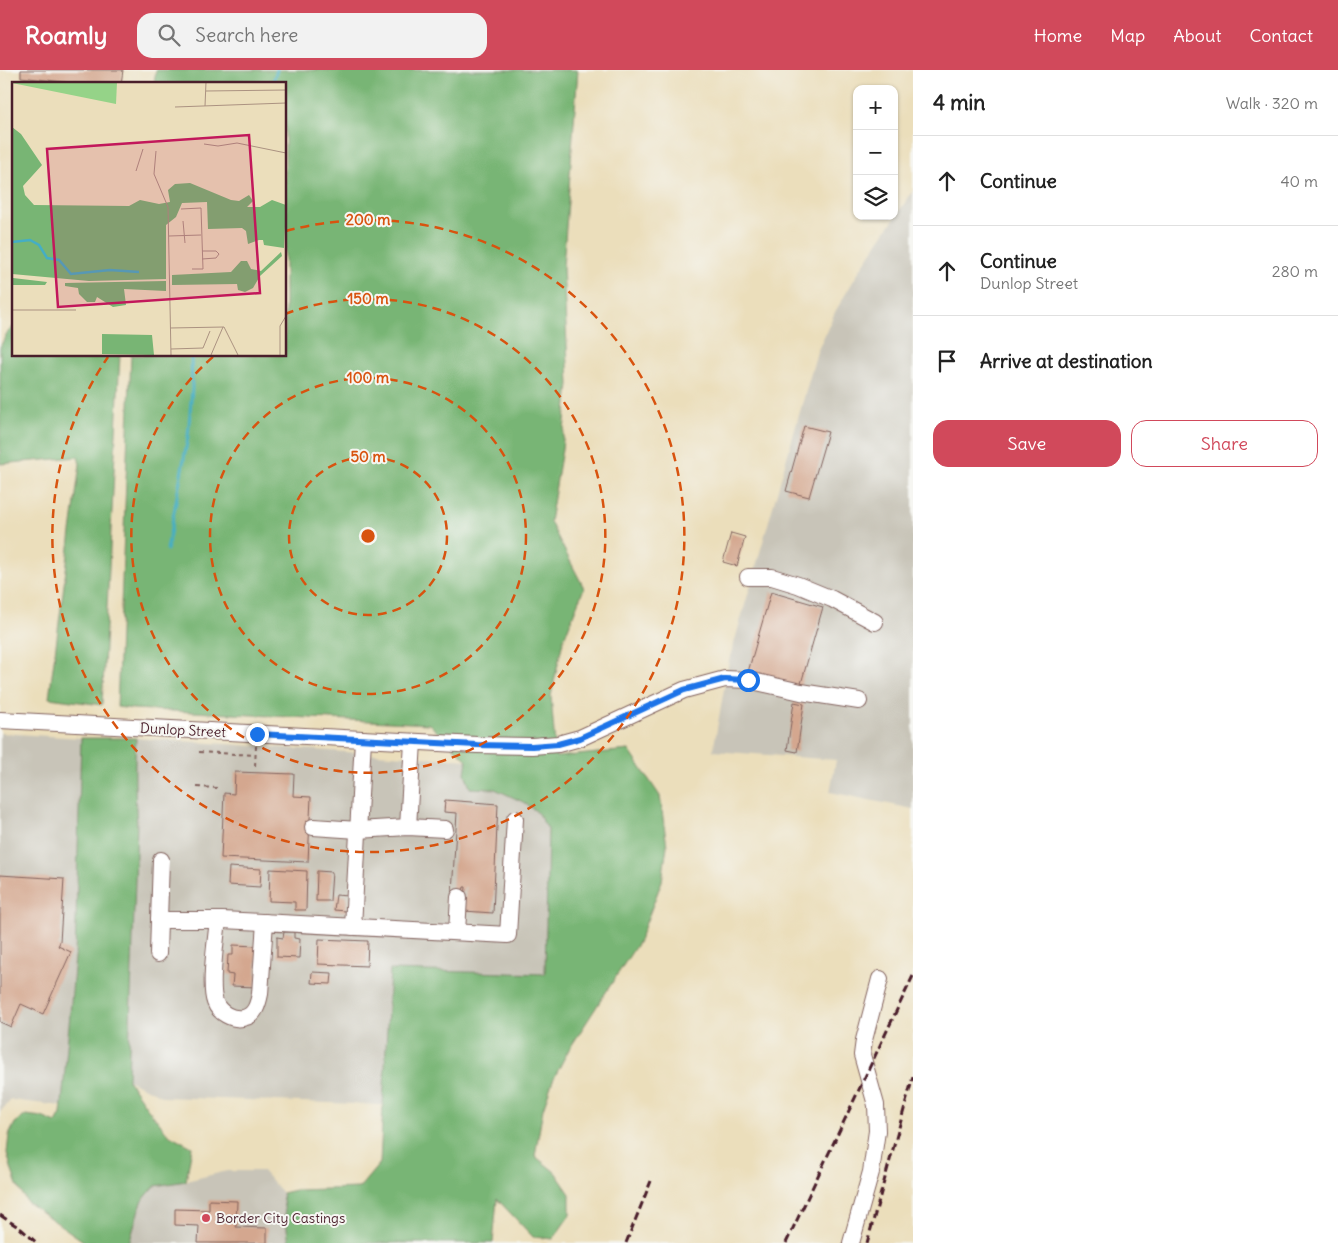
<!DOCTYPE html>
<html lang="en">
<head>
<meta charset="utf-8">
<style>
  :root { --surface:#fff; --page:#f2f2f2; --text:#222; --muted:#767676; --line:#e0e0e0; --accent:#d1495b }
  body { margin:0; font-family:Delius,sans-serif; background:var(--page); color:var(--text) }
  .controls { position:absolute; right:15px; top:15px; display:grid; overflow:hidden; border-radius:10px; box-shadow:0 1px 4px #0004 }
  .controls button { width:45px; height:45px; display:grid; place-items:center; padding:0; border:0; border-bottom:1px solid var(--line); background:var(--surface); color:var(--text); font:25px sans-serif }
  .stop { position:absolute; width:15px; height:15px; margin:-11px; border:4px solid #1a73e8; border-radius:50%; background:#fff }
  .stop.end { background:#1a73e8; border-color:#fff; box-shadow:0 1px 5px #0008 }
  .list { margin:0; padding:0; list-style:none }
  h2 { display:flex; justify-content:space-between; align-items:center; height:65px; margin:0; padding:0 20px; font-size:21px }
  h2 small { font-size:16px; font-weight:400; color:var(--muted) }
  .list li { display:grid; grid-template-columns:32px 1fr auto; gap:15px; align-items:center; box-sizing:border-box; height:90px; padding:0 20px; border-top:1px solid var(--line) }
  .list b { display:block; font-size:19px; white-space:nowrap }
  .list p { margin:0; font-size:16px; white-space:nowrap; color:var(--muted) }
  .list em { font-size:16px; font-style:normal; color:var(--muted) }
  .actions { display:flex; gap:10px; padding:15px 20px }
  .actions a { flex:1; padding:11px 0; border:1px solid var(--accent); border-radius:15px; text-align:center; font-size:18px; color:var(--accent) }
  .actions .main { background:var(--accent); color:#fff }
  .icon { flex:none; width:28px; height:28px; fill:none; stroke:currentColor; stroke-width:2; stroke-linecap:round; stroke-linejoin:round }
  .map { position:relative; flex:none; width:913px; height:1173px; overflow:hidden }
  header { display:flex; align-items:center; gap:30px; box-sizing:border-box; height:70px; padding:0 25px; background:var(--accent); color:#fff }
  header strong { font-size:24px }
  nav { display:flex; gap:28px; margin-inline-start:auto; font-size:18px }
  .search { width:350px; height:45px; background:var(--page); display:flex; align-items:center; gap:12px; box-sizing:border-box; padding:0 18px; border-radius:15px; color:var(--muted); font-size:19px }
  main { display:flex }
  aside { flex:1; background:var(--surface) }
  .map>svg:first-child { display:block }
</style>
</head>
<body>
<header>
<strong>Roamly</strong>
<div class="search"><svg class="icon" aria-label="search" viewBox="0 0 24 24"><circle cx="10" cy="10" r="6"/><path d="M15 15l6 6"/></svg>Search here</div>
<nav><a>Home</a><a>Map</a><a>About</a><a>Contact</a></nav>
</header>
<main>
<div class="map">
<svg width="913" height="1173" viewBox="0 0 913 1173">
  <rect width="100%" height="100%" fill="#f6f6f2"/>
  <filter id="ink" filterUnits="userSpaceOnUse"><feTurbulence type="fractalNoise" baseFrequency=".02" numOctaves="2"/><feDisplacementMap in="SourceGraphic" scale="10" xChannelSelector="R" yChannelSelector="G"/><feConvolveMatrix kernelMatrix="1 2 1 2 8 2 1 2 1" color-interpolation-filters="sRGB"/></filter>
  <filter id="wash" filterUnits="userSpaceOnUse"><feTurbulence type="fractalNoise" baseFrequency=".0096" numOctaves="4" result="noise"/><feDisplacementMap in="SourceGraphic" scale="20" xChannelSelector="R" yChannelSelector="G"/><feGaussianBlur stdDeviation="1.12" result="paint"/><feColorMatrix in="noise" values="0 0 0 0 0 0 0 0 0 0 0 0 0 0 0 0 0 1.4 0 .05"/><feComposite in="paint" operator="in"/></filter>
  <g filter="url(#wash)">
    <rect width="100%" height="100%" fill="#ebdebb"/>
    <g fill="#c8c4b8">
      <polygon points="913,121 913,739 830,722 836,690 713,681 729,591 817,282 835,242 864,193"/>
      <polygon points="0,663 81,668 75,888 62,1036 11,1030 0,1042"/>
      <polygon points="136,668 467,690 465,703 470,718 495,719 523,732 536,741 548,759 545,904 390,900 383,1035 164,1027 128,1010 137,755 135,728 134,697"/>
      <polygon points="227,1101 263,1101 282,1123 289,1173 129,1173 141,1132 155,1116 186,1111"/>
    </g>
    <g fill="#78b574" stroke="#616a50">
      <polygon points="156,0 578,0 563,197 569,314 562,379 550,452 584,518 563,571 551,626 556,687 629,680 660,726 667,776 662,811 639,871 568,981 553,1010 543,1039 535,1086 555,1102 570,1124 570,1145 553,1169 533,1167 497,1129 493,1173 289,1173 282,1123 295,1120 359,1118 380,1093 390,900 545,904 548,759 536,741 523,732 495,719 470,718 465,703 467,690 429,654 133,639 117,637 131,285 285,285 285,14 154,14"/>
      <polygon points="14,256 14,285 120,285 102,635 49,628 80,394 78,387 0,394 0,277 7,263"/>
      <path d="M81 668H136C134 697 135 726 137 755L128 1010 148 1039 168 1064 192 1077 186 1111 155 1116 141 1132 129 1173H86L27 1132 17 1115 12 1101 7 1083 9 1065 15 1053 26 1045 42 1047 56 1053 61 1044 75 888Z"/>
    </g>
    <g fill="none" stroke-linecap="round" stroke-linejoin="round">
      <g stroke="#45aec4" stroke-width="3">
        <polyline points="272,14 277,0"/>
        <polyline points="167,480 188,367 192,318 191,285"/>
      </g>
    </g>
    <g id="blocks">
      <g fill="#d4a78f">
        <polygon points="21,0 123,0 121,14 80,14 21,7"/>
        <polygon points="804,356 828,362 809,427 786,421"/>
        <polygon points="731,463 745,467 737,496 723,492"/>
        <polygon points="771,522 823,537 800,617 748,602"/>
        <polygon points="794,632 804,634 797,682 787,680"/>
        <polygon points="235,702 294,704 293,726 311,727 308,792 221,788 224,723 234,724"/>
        <polygon points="445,730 498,734 493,843 464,841 466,817 464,817 463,822 452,822 457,743 444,742"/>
        <polygon points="229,797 261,799 260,817 228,815"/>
        <polygon points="270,799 307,801 306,840 295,840 295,832 269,831"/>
        <polygon points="317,801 332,802 330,831 316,831"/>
        <polygon points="0,805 64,809 60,872 58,876 71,882 43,944 21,934 11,957 0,952"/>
        <polygon points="336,825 347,826 346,841 334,840"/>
        <polygon points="284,862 294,862 294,868 300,869 299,888 277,887 277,867 283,868"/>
        <polygon points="319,869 368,871 367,896 318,894"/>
        <polygon points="233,875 257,876 256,917 232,916 233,905 227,904 228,885 233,885"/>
        <polygon points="312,902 332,903 331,914 311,913"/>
        <polygon points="209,1130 237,1131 236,1157 267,1158 267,1173 198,1173 199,1156 175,1155 175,1139 209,1140"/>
      </g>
    </g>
  </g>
  <g filter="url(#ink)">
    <use href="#blocks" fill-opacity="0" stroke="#82625d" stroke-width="1"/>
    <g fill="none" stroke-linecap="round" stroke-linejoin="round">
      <g stroke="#82625d" stroke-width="18">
        <g id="minor">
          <polyline points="748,507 772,507 798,515 832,529 875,552"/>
          <polyline points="0,650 477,675 532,676 558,674 580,668 684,620 725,609 748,610 801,622 859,631"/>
          <polyline points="313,757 358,760 408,757 445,759"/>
          <polyline points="408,757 413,672"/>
          <polyline points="161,790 159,850 222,850 508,865 515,749"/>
          <path d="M218 850C216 869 209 916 215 932 219 943 232 950 243 948 255 946 258 934 260 924L265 852"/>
          <polyline points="353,857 363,669"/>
          <polyline points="457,862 459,827"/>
          <polyline points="158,884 159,850"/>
          <polyline points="851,1173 871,1102 877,1061 876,1035 862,985 864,970 880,909"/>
        </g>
      </g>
      <g stroke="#82625d" stroke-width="2" stroke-dasharray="4 4" stroke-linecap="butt">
        <polyline points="199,682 255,685"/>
        <polyline points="255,696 256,676"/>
        <polyline points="197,717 217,718"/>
      </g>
      <use href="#minor" stroke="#fff" stroke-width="16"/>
      <g stroke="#4a1f2b" stroke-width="3" stroke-dasharray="8 4" stroke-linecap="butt">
        <polyline points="0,1145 21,1159 37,1173"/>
        <polyline points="626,1173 651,1111"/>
        <polyline points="786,1173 913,906"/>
        <polyline points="867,1173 913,1007"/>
      </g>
    </g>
  </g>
  <g fill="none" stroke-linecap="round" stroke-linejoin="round" filter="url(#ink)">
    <polyline stroke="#1a73e8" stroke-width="6" points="257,664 477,675 532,676 558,674 580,668 684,620 725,609 748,610"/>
  </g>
  <g fill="none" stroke="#d8530f" stroke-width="2.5" stroke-dasharray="9 6">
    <circle cx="368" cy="466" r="79"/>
    <circle cx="368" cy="466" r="158"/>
    <path d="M285 244A237 237 0 1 1 214 286"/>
    <path d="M286 161A316 316 0 1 1 108 287"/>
  </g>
  <circle fill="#d1495b" stroke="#f6f6f2" stroke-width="2" cx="206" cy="1148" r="5"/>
  <g text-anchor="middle" stroke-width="4" stroke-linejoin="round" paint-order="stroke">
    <g font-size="14" fill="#4a1f2b" stroke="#f6f6f2">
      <text transform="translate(183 660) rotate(3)" y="5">Dunlop Street</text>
    </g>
    <g font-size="14" fill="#4a1f2b" stroke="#f6f6f2" text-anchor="start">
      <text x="216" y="1153">Border City Castings</text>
    </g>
  </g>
  <g transform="translate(12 12)">
    <rect width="274" height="274" fill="#ebdebb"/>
    <path d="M0 0H105L104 22 0 1Z" fill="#95d388"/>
    <path d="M0 45 9 52 30 83 11 104 13 113 22 123 117 124 128 118 147 122 158 120 156 108 163 102 178 101 219 118 227 119 237 113 241 119 235 125H248L260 118 274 123 272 166 252 163 251 158H247L236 162 234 149 230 146 196 147 195 120 170 121 164 135 154 143V197L77 199 0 192ZM269 170 270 174 248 194 241 206 233 210 226 208 225 202 160 203V193L219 190 229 179H235L239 187 249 189ZM0 196H1L35 200 33 203H0ZM154 199V209L112 207 114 223 101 225 85 215 83 220H75L67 212 66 206 53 204V201ZM90 252 140 253 142 273 90 272Z" fill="#78b574"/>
    <path fill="none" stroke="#45aec4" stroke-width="2.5" d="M0 160 18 158 27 163 35 176 47 178 59 192 98 188 127 190"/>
    <path fill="none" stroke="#ab9281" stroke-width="1" d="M194 9 274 8M193 24 194 0M163 25 274 21M192 62 206 64 225 61 274 71M144 69 142 92 156 125 159 273M124 89 131 67M169 127 189 126 191 187H180M171 139 173 161M157 154 189 153M190 169H204L207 172 204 176 190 177M0 228H64M158 246 212 245 226 273M159 267 191 266 198 249M199 273 211 245M268 273V244L274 234"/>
    <path fill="#c2185b" fill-opacity="0.15" stroke="#c2185b" stroke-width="2.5" d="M237 53 248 211 46 225 35 67Z"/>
    <rect width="274" height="274" fill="none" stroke="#4a1f2b" stroke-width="2.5"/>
  </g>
  <circle cx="368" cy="466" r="8" fill="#d8530f" stroke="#f6f6f2" stroke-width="2.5"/>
  <g font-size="15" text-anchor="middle" font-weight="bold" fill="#d8530f" stroke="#f6f6f2" stroke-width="4" stroke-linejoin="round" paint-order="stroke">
    <text x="368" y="155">200 m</text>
    <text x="368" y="234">150 m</text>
    <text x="368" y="313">100 m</text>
    <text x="368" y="392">50 m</text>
  </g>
</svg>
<div class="controls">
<button>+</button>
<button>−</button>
<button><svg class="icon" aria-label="layers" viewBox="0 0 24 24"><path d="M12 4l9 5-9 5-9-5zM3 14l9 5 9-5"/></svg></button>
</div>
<div class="stop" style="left:748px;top:610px"></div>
<div class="stop end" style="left:257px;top:664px"></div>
</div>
<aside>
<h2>4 min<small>Walk · 320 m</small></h2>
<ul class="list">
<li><svg class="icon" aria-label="ahead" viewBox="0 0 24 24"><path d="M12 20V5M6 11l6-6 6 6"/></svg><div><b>Continue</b></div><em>40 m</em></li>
<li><svg class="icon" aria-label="ahead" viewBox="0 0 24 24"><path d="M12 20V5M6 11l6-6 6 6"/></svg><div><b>Continue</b><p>Dunlop Street</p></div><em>280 m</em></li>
<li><svg class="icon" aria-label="arrive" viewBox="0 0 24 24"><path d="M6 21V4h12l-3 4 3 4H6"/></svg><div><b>Arrive at destination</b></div></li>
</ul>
<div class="actions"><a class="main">Save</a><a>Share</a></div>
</aside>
</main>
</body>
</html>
